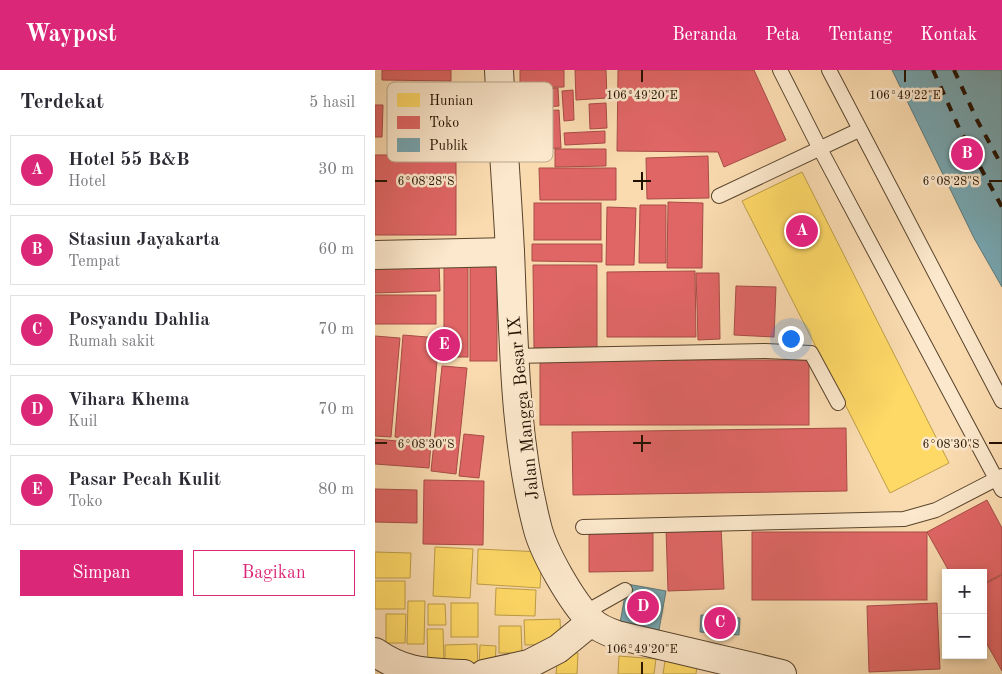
<!DOCTYPE html>
<html lang="id">
<head>
<meta charset="utf-8">
<style>
  :root { --surface:#fff; --page:#f2f2f3; --text:#2b2b33; --muted:#7c7c81; --line:#e1e1e2; --accent:#db2777 }
  body { margin:0; font-family:"Old Standard TT",serif; background:var(--page); color:var(--text) }
  .controls { position:absolute; right:15px; bottom:15px; display:grid; overflow:hidden; border-radius:0px; box-shadow:0 2px 8px #0003 }
  .controls button { width:45px; height:45px; display:grid; place-items:center; padding:0; border:0; border-bottom:1px solid var(--line); background:var(--surface); color:var(--text); font:25px sans-serif }
  .you { position:absolute; left:415px; top:268px; width:18px; height:18px; margin:-12px; border:4px solid #fff; border-radius:50%; background:#1a73e8; box-shadow:0 0 0 8px #1a73e833 }
  .badge { display:grid; place-items:center; width:32px; height:32px; border-radius:50%; background:var(--accent); color:#fff; font-size:16px; font-weight:700 }
  .pin { position:absolute; translate:-50% -50%; border:2px solid #fff; box-shadow:0 1px 5px #0006 }
  .list { margin:0; padding:0; list-style:none }
  h2 { display:flex; justify-content:space-between; align-items:center; height:65px; margin:0; padding:0 20px; font-size:21px }
  h2 small { font-size:16px; font-weight:400; color:var(--muted) }
  .list li { display:grid; grid-template-columns:32px 1fr auto; gap:15px; align-items:center; box-sizing:border-box; height:70px; margin:0 10px 10px; padding:0 10px; border:1px solid var(--line); border-radius:0px }
  .list b { display:block; font-size:19px; white-space:nowrap }
  .list p { margin:0; font-size:16px; white-space:nowrap; color:var(--muted) }
  .list em { font-size:16px; font-style:normal; color:var(--muted) }
  .actions { display:flex; gap:10px; padding:15px 20px }
  .actions a { flex:1; padding:11px 0; border:1px solid var(--accent); border-radius:0px; text-align:center; font-size:18px; color:var(--accent) }
  .actions .main { background:var(--accent); color:#fff }
  .map { position:relative; flex:none; width:627px; height:604px; overflow:hidden }
  header { display:flex; align-items:center; gap:30px; box-sizing:border-box; height:70px; padding:0 25px; background:var(--accent); color:#fff }
  header strong { font-size:24px }
  nav { display:flex; gap:28px; margin-inline-start:auto; font-size:18px }
  main { display:flex }
  aside { flex:1; background:var(--surface) }
  .map>svg:first-child { display:block }
</style>
</head>
<body>
<header>
<strong>Waypost</strong>
<nav><a>Beranda</a><a>Peta</a><a>Tentang</a><a>Kontak</a></nav>
</header>
<main>
<aside>
<h2>Terdekat<small>5 hasil</small></h2>
<ul class="list">
<li><span class="badge">A</span><div><b>Hotel 55 B&amp;B</b><p>Hotel</p></div><em>30 m</em></li>
<li><span class="badge">B</span><div><b>Stasiun Jayakarta</b><p>Tempat</p></div><em>60 m</em></li>
<li><span class="badge">C</span><div><b>Posyandu Dahlia</b><p>Rumah sakit</p></div><em>70 m</em></li>
<li><span class="badge">D</span><div><b>Vihara Khema</b><p>Kuil</p></div><em>70 m</em></li>
<li><span class="badge">E</span><div><b>Pasar Pecah Kulit</b><p>Toko</p></div><em>80 m</em></li>
</ul>
<div class="actions"><a class="main">Simpan</a><a>Bagikan</a></div>
</aside>
<div class="map">
<svg width="627" height="604" viewBox="0 0 627 604">
  <rect width="100%" height="100%" fill="#fadbb0"/>
  <filter id="stains"><feTurbulence type="fractalNoise" baseFrequency=".004" numOctaves="4"/><feColorMatrix values="0 0 0 0 .2 0 0 0 0 .09 0 0 0 0 .02 0 0 0 .5 -.17"/></filter>
  <radialGradient id="worn" r=".72"><stop offset=".6" stop-color="#630" stop-opacity="0"/><stop offset="1" stop-color="#630" stop-opacity=".3"/></radialGradient>
  <g fill="#ffd966" stroke="#bd9d47">
    <polygon points="427,102 574,393 515,423 367,131"/>
    <polygon points="60,477 98,479 95,528 58,526"/>
    <polygon points="103,479 167,482 165,518 102,514"/>
    <polygon points="0,482 36,483 35,508 0,508"/>
    <rect x="0" y="511" width="30" height="28"/>
    <polygon points="121,518 161,520 160,546 120,545"/>
    <polygon points="33,531 50,531 49,574 32,574"/>
    <rect x="76" y="533" width="27" height="34"/>
    <polygon points="53,534 70,534 71,555 53,555"/>
    <polygon points="11,544 31,544 30,573 11,573"/>
    <polygon points="185,549 186,574 150,575 149,550"/>
    <polygon points="124,556 146,556 147,583 124,583"/>
    <polygon points="52,559 68,559 69,594 53,595"/>
    <polygon points="102,574 103,598 70,598 70,575"/>
    <polygon points="105,575 121,576 120,599 104,598"/>
    <polygon points="183,582 203,583 202,604 181,604"/>
    <polygon points="291,584 323,587 321,604 288,604"/>
    <polygon points="244,586 281,589 279,604 243,604"/>
  </g>
  <g fill="#e06666" stroke="#a74c47">
    <polygon points="7,0 76,0 76,11 7,10"/>
    <polygon points="145,0 189,0 189,17 145,18"/>
    <polygon points="200,0 231,0 232,28 201,30"/>
    <polygon points="243,0 379,0 411,70 349,97 343,82 242,81"/>
    <polygon points="183,18 184,36 154,38 153,20"/>
    <polygon points="198,20 199,50 189,51 187,21"/>
    <polygon points="231,33 232,58 215,59 214,34"/>
    <polygon points="0,35 8,35 7,67 0,67"/>
    <polygon points="184,40 186,78 147,80 146,42"/>
    <polygon points="230,61 230,73 190,75 189,63"/>
    <polygon points="180,79 231,79 231,96 180,97"/>
    <rect x="0" y="85" width="81" height="80"/>
    <polygon points="333,86 334,128 272,129 271,88"/>
    <polygon points="164,98 241,98 241,130 165,130"/>
    <polygon points="293,132 328,133 327,198 292,198"/>
    <rect x="159" y="133" width="67" height="37"/>
    <polygon points="265,135 291,135 291,193 264,193"/>
    <polygon points="232,137 261,138 259,195 231,195"/>
    <polygon points="157,174 227,174 227,192 157,191"/>
    <polygon points="64,192 65,221 0,223 0,194"/>
    <rect x="95" y="193" width="27" height="98"/>
    <polygon points="158,195 222,195 222,278 159,278"/>
    <rect x="69" y="196" width="24" height="91"/>
    <polygon points="320,201 321,267 232,267 232,202"/>
    <polygon points="321,203 344,203 345,269 323,270"/>
    <polygon points="361,216 401,217 399,267 359,265"/>
    <rect x="0" y="225" width="61" height="29"/>
    <polygon points="28,265 64,268 55,370 20,367"/>
    <polygon points="0,266 25,268 16,367 0,366"/>
    <rect x="165" y="290" width="269" height="65"/>
    <polygon points="67,296 92,298 81,404 56,401"/>
    <polygon points="471,358 472,421 198,425 197,362"/>
    <polygon points="89,364 109,366 104,408 84,406"/>
    <polygon points="0,369 56,374 54,398 0,394"/>
    <polygon points="49,410 109,411 108,475 48,474"/>
    <polygon points="0,419 42,420 42,453 0,452"/>
    <polygon points="612,430 627,458 627,504 608,514 608,503 575,503 552,462"/>
    <polygon points="346,456 349,519 293,521 291,459"/>
    <rect x="377" y="462" width="175" height="68"/>
    <polygon points="278,463 278,501 214,502 214,464"/>
    <polygon points="627,505 627,601 608,567 608,515"/>
    <polygon points="562,533 565,599 494,602 492,536"/>
  </g>
  <g fill="#76a5af" stroke="#5d797a">
    <polygon points="517,0 627,0 627,217 599,168"/>
    <polygon points="252,514 291,521 284,560 245,553"/>
    <polygon points="326,545 365,548 364,565 325,562"/>
  </g>
  <g fill="none" stroke-linecap="round" stroke-linejoin="round">
    <g stroke="#59442c" stroke-width="16">
      <g id="service">
        <polyline points="405,0 444,77 627,420"/>
        <polyline points="454,0 627,331"/>
        <polyline points="344,126 484,60"/>
        <polyline points="138,286 390,281 436,283 463,333"/>
        <polyline points="208,457 529,449 561,440 627,406"/>
        <polyline points="209,543 250,520"/>
      </g>
    </g>
    <g stroke="#59442c" stroke-width="30">
      <g id="minor">
        <path d="M124 0C127 60 132 121 135 182 139 273 139 367 162 456 168 482 197 532 216 551 223 558 233 562 242 565L407 604"/>
        <polyline points="0,185 135,182"/>
        <path d="M0 582C31 604 53 602 89 604"/>
        <polyline points="109,604 154,594 183,579 216,552"/>
      </g>
    </g>
    <use href="#service" stroke="#fce8cc" stroke-width="14"/>
    <use href="#minor" stroke="#fce8cc" stroke-width="28"/>
    <g stroke="#231100" stroke-width="4" stroke-dasharray="9 9" stroke-linecap="butt">
      <polyline points="558,0 585,60 627,137"/>
      <polyline points="579,0 602,50 627,96"/>
    </g>
  </g>
  <path fill="none" stroke="#231100" stroke-width="2" d="M267 0V12M530 0V12M267 102V120M0 111H12M258 111H276M614 111H627M267 365V382M0 373H12M258 373H276M614 373H627M267 592V604"/>
  <g text-anchor="middle" stroke-width="5" stroke-linejoin="round" paint-order="stroke">
    <g font-size="18" fill="#231100" stroke="#fce8cc">
      <text transform="translate(148 338) rotate(-96)" y="6">Jalan Mangga Besar IX</text>
    </g>
  </g>
  <rect x="12" y="12" width="166" height="80" rx="8" fill="#fce8cc" stroke="#bba88f" stroke-width="1"/>
  <rect x="22" y="23" width="23" height="14" fill="#ffd966"/>
  <rect x="22" y="46" width="23" height="13" fill="#e06666"/>
  <rect x="22" y="68" width="23" height="14" fill="#76a5af"/>
  <g font-size="14" fill="#231100">
    <text x="54" y="35">Hunian</text>
    <text x="54" y="57">Toko</text>
    <text x="54" y="80">Publik</text>
  </g>
  <g font-size="12" text-anchor="middle" fill="#231100" stroke="#fce8cc" stroke-width="5" stroke-linejoin="round" paint-order="stroke">
    <text x="267" y="29">106°49'20"E</text>
    <text x="530" y="29">106°49'22"E</text>
    <text x="51" y="115">6°08'28"S</text>
    <text x="576" y="115">6°08'28"S</text>
    <text x="51" y="378">6°08'30"S</text>
    <text x="576" y="378">6°08'30"S</text>
    <text x="267" y="583">106°49'20"E</text>
  </g>
  <rect width="100%" height="100%" filter="url(#stains)"/>
  <rect width="100%" height="100%" fill="url(#worn)"/>
</svg>
<div class="controls">
<button>+</button>
<button>−</button>
</div>
<div class="you"></div>
<div class="pin badge" style="left:427px;top:161px">A</div>
<div class="pin badge" style="left:592px;top:84px">B</div>
<div class="pin badge" style="left:345px;top:553px">C</div>
<div class="pin badge" style="left:268px;top:537px">D</div>
<div class="pin badge" style="left:69px;top:275px">E</div>
</div>
</main>
</body>
</html>
